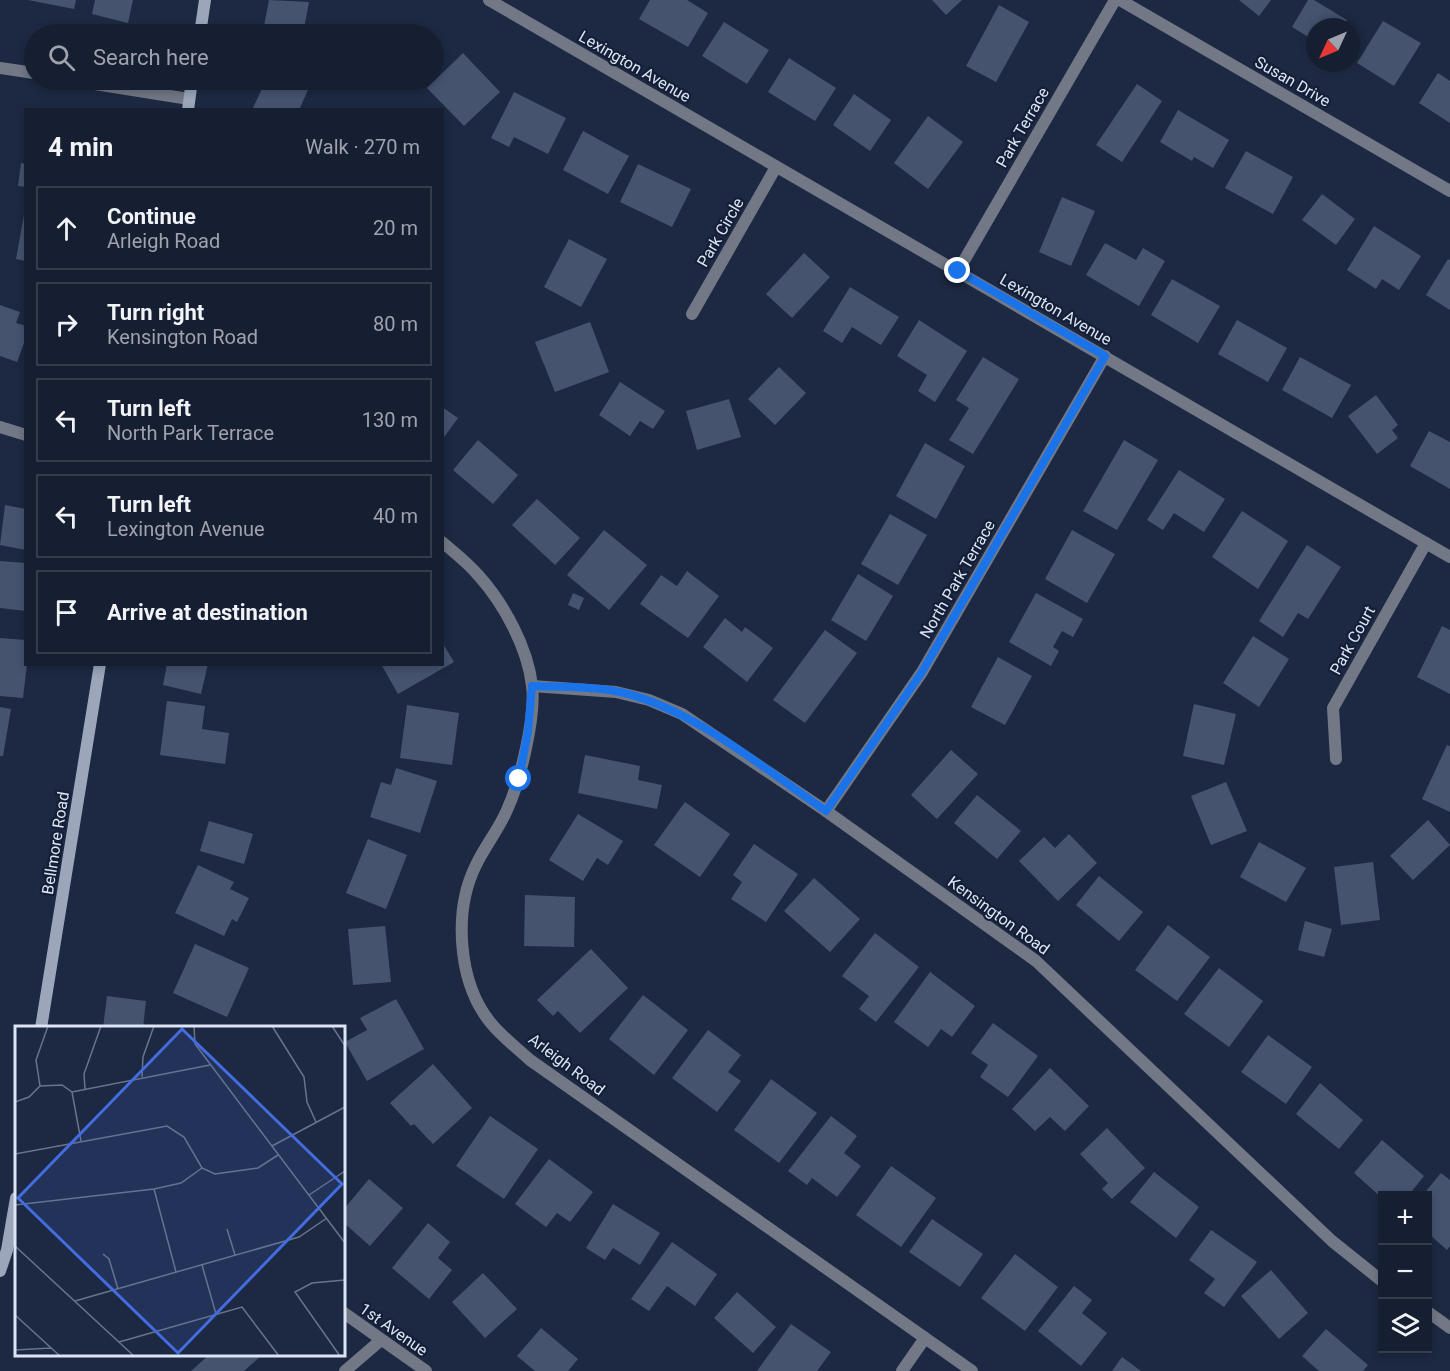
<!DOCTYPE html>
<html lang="en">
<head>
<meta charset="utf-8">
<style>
  :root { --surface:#161f32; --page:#1f273a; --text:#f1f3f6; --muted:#9ea2ac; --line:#353d4d }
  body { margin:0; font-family:Roboto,sans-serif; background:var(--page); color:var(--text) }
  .controls { position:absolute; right:18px; bottom:18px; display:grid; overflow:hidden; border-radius:0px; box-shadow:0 3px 9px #0003 }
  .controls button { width:54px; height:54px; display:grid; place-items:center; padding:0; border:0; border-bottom:2px solid var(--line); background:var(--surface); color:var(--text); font:30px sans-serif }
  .compass { position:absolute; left:1306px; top:18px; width:54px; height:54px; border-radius:50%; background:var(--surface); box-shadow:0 3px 9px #0003; rotate:226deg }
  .stop { position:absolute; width:18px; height:18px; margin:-14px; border:4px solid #1a73e8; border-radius:50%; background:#fff }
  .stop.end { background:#1a73e8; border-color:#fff; box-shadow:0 2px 6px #0008 }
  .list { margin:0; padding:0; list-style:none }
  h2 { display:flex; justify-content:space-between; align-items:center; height:78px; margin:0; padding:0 24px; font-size:26px }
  h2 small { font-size:20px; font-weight:400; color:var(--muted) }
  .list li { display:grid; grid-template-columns:39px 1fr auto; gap:18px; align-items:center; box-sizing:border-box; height:84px; margin:0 12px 12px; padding:0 12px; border:2px solid var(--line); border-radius:0px }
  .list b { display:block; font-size:22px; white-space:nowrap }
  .list p { margin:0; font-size:20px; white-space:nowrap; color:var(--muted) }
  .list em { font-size:20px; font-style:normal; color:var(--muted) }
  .icon { flex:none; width:33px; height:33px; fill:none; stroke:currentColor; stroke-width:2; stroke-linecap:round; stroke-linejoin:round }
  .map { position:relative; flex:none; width:1450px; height:1371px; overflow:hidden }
  .search { position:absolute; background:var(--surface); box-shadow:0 3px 9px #0003; left:24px; top:24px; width:420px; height:66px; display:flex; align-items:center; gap:15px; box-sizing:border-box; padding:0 21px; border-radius:33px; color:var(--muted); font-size:22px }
  .panel { position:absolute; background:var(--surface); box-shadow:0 3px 9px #0003; left:24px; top:108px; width:420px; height:558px; border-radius:0px }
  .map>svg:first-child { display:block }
</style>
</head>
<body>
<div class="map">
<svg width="1450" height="1371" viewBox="0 0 1450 1371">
  <rect width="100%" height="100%" fill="#1d2942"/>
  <g fill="#45536f">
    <polygon points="28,0 76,0 74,9"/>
    <polygon points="95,0 133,0 128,23 92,14"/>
    <polygon points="269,0 309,2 303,34 263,31"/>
    <polygon points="650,0 687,0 708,13 688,47 639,19"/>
    <polygon points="932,0 962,0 946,15"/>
    <polygon points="1239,0 1271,0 1259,16"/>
    <polygon points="1308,0 1314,0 1347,20 1343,27 1315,27 1315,41 1292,27"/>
    <polygon points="999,5 1029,22 996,82 966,66"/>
    <polygon points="1383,21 1421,43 1394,86 1357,63"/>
    <polygon points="724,22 769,50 747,84 702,56"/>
    <polygon points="463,53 500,92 464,126 427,88"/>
    <polygon points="789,58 836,88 815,121 768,92"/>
    <polygon points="1438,73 1450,81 1450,123 1419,103"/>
    <polygon points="266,80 288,80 308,90 299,110 252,110"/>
    <polygon points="1137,84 1162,101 1122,162 1096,145"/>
    <polygon points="514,92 566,118 548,154 514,137 509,147 491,138"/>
    <polygon points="854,94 891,120 870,151 833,125"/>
    <polygon points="1178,110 1229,140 1213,168 1194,157 1192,161 1160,142"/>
    <polygon points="928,116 963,142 928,189 894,163"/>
    <polygon points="583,131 629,156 608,194 563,170"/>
    <polygon points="1246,151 1293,177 1273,214 1225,188"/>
    <polygon points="21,163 26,164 26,187 18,186"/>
    <polygon points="638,164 691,189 672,227 620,202"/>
    <polygon points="1322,194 1355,219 1336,245 1302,220"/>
    <polygon points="1062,197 1095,211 1071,266 1039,252"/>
    <polygon points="24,215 26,215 26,261 16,259"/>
    <polygon points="1374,226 1421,256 1399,290 1382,279 1376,289 1347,270"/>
    <polygon points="569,239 607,259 581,307 544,287"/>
    <polygon points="1105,243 1136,260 1143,248 1165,261 1139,306 1086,275"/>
    <polygon points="804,253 830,277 792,318 766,294"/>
    <polygon points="1448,259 1450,260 1450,310 1426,295"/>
    <polygon points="1172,279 1220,306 1198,343 1151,315"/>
    <polygon points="850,287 899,317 881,345 852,327 842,343 823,331"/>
    <polygon points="0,305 20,312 16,323 26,326 26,338 17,362 0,356"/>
    <polygon points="919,320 967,351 935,402 918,391 927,375 897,356"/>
    <polygon points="1237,320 1287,348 1268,382 1218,354"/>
    <polygon points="590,322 609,372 555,392 535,342"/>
    <polygon points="983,357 1019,379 973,454 949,440 969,408 956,400"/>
    <polygon points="1300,357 1351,385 1332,418 1282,390"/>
    <polygon points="779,367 806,393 775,425 748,399"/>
    <polygon points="620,382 665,411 653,429 640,421 630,436 599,415"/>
    <polygon points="1376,395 1398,425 1392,430 1398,438 1377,454 1348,416"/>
    <polygon points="729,399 741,437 697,450 686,411"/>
    <polygon points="442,407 458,418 442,440"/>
    <polygon points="1429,431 1450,442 1450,489 1410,466"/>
    <polygon points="478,440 518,475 493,504 453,470"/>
    <polygon points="1124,440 1158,460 1117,530 1083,511"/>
    <polygon points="925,443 965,466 936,519 896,496"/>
    <polygon points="1179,470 1225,499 1204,532 1174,513 1163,530 1147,520"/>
    <polygon points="537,499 580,538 555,565 512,525"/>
    <polygon points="5,505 26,509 26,550 0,545"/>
    <polygon points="1242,511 1288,541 1258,589 1212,557"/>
    <polygon points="890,514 927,535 898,585 861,564"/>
    <polygon points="604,530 647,565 609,610 567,575"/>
    <polygon points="1072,530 1115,554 1087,603 1045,579"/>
    <polygon points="1307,545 1341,567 1308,619 1298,613 1283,637 1259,621"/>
    <polygon points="0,561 26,563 26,611 0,608"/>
    <polygon points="687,571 719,596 688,638 640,604 661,575 677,586"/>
    <polygon points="858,574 893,596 866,641 831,620"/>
    <polygon points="573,593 584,598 579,610 568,605"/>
    <polygon points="1036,593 1083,619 1073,637 1062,631 1053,647 1059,651 1051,666 1009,642"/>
    <polygon points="725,618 742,632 745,627 773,648 747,682 703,647"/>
    <polygon points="1442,626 1450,630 1450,694 1417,677"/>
    <polygon points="825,630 857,653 805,723 773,700"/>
    <polygon points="1253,636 1289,659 1259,707 1223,683"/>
    <polygon points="0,638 26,640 27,664 23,698 0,696"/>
    <polygon points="442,642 454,662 398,694 381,664 442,664"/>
    <polygon points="998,657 1032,676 1005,725 971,707"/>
    <polygon points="167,664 208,664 201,694 163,685"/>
    <polygon points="167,701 205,706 202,729 229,733 225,764 160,755"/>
    <polygon points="1194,704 1236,714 1224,765 1183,756"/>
    <polygon points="407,705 459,713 452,765 400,758"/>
    <polygon points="0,707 11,709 3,756 0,756"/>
    <polygon points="1447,745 1450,746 1450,812 1422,799"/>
    <polygon points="951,750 978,774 937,819 911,795"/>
    <polygon points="585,755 640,766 638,780 662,785 657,809 578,793"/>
    <polygon points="396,768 437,781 420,833 370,817 381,782 391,785"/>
    <polygon points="1226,782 1247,831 1211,845 1191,796"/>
    <polygon points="977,795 1021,831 997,859 954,823"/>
    <polygon points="685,802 730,834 700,877 654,845"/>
    <polygon points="578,814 623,841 608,865 597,858 583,881 549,860"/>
    <polygon points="1428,820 1450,845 1413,880 1390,856"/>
    <polygon points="209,821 253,834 244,864 200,851"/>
    <polygon points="1069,834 1097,863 1058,901 1019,861 1044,837 1055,848"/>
    <polygon points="368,839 407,855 386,909 346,893"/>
    <polygon points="1259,842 1306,868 1286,902 1240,877"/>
    <polygon points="754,844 798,874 766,922 731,899 742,882 733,875"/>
    <polygon points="1373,862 1380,920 1341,925 1334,867"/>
    <polygon points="198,865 234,882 230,889 249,898 237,922 232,919 224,936 175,913"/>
    <polygon points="1099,876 1143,912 1119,941 1076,905"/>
    <polygon points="814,878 860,919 830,952 784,911"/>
    <polygon points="525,895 575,897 574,947 524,946"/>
    <polygon points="1305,921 1332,929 1324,957 1298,950"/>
    <polygon points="1168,925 1210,957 1177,1001 1135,970"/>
    <polygon points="385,926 391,982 353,985 348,929"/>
    <polygon points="875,933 919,967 876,1022 859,1009 869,996 842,976"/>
    <polygon points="195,944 249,968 227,1017 173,993"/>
    <polygon points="591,949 628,988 580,1033 558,1011 553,1016 537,1000"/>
    <polygon points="1219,968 1263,1001 1229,1047 1184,1014"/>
    <polygon points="930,972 975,1006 952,1037 941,1029 928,1047 894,1022"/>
    <polygon points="643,995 688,1030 654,1075 609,1039"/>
    <polygon points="107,996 146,1001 143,1028 103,1028"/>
    <polygon points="396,999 424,1049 367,1081 345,1042 367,1030 360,1018"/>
    <polygon points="993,1023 1038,1056 1008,1097 980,1077 988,1065 971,1053"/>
    <polygon points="708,1030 741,1055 728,1072 741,1081 717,1112 672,1078"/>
    <polygon points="1268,1035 1312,1067 1286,1104 1241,1072"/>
    <polygon points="433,1064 472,1108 433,1144 414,1124 411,1126 390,1103"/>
    <polygon points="1050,1068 1089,1106 1065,1131 1050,1117 1035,1131 1012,1109"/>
    <polygon points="771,1079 817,1113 779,1163 734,1130"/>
    <polygon points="1320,1083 1363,1120 1339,1149 1296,1114"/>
    <polygon points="490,1116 538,1149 504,1199 456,1166"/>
    <polygon points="831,1116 857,1136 844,1153 861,1166 837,1197 812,1178 807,1185 788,1171"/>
    <polygon points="1107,1128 1145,1168 1112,1199 1102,1189 1108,1183 1080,1154"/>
    <polygon points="1382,1140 1424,1176 1408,1196 1382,1196 1382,1198 1354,1173"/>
    <polygon points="549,1159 593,1192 570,1222 557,1213 546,1227 515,1204"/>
    <polygon points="891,1166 936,1198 901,1247 856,1215"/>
    <polygon points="1154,1172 1199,1207 1176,1238 1130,1202"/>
    <polygon points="1441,1173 1450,1180 1450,1246 1447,1250 1428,1233 1428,1196 1422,1196"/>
    <polygon points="369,1179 403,1208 370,1246 344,1223 344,1209"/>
    <polygon points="613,1204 660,1233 640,1265 613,1248 605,1260 586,1248"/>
    <polygon points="932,1219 983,1254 960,1287 909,1252"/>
    <polygon points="428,1223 450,1242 438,1258 452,1270 429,1299 392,1268"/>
    <polygon points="1211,1230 1257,1262 1224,1307 1204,1293 1215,1279 1189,1260"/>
    <polygon points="672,1242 717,1274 695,1306 667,1286 649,1311 631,1299"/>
    <polygon points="1015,1254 1058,1287 1025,1331 981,1298"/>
    <polygon points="1271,1270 1308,1313 1279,1339 1241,1296"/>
    <polygon points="483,1273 517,1309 485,1338 452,1302"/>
    <polygon points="1074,1286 1092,1300 1082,1313 1107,1333 1081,1366 1038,1331"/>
    <polygon points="737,1292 776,1327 753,1353 714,1318"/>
    <polygon points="791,1324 831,1352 817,1371 757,1371"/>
    <polygon points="541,1328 578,1359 568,1371 535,1371 517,1356"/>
    <polygon points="1326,1329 1368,1365 1363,1371 1319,1371 1302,1356"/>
    <polygon points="210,1354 263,1354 244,1371 191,1371"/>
    <polygon points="1122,1357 1141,1371 1112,1371"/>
  </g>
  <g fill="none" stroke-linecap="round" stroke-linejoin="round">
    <g stroke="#727886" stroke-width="12">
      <polyline points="489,0 1450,557"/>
      <polyline points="1120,0 1450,191"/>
      <polyline points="0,68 34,73"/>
      <polyline points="70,80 189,99"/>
      <polyline points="958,271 1115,0"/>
      <polyline points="692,314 776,167"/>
      <polyline points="0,427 26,435"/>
      <path d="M442 542C455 553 468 563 479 576 504 604 528 648 532 686 536 716 520 782 507 810 499 829 485 846 476 865 453 911 458 982 490 1022 501 1036 517 1048 530 1060L972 1371"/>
      <polyline points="532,686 616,692 649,700 682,714 826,811 1036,961 1332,1241 1382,1281"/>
      <polyline points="1336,759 1333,708 1426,543"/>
      <polyline points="826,811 922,672 1105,356"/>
      <polyline points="1428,1312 1450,1328"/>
      <polyline points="344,1313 426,1371"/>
      <polyline points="345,1371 381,1340"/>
      <polyline points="902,1371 925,1338"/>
    </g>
    <g stroke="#9ba6bb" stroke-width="12">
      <polyline points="200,34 205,0"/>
      <polyline points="188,110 192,80"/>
      <polyline points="41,1028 100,664"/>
      <polyline points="0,1271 7,1250 16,1198"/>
    </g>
  </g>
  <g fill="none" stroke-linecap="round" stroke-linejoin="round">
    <path stroke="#1a73e8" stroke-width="8" d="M519 779 528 731 532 686C560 687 588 686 615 691 689 705 764 769 826 811L922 672 1105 356 958 271"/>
  </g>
  <g text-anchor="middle" stroke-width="4.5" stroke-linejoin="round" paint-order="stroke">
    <g font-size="16" fill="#dce5f5" stroke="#141f37">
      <text transform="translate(635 66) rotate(30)" y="6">Lexington Avenue</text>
      <text transform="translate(1293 81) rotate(30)" y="6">Susan Drive</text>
      <text transform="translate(1022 127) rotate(-60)" y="6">Park Terrace</text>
      <text transform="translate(720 232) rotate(-60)" y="6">Park Circle</text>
      <text transform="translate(1056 309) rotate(30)" y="6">Lexington Avenue</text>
      <text transform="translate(957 579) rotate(-60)" y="6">North Park Terrace</text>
      <text transform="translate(1352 640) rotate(-61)" y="6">Park Court</text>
      <text transform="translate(55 843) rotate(-81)" y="6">Bellmore Road</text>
      <text transform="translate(999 915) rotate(36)" y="6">Kensington Road</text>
      <text transform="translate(567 1064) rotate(37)" y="6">Arleigh Road</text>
      <text transform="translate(394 1329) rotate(35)" y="6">1st Avenue</text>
    </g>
  </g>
  <g transform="translate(15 1026)">
    <rect width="330" height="330" fill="#1d2942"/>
    <path fill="none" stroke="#69748a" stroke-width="1.5" d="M179 0 180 18 330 217M257 0 289 51 292 76 301 96M317 0 330 20M127 51 128 31 139 0M25 60 21 34 33 0M70 63 69 48 86 0M57 66 66 115M0 76 14 71 25 60 47 59 57 66 195 39M257 120 330 81M0 128 152 100 169 111 187 142 200 148 243 142 263 129M139 163 161 246M294 169 330 145M0 179 139 163 166 157 187 142M212 203 220 229M0 220 119 330M88 228 94 233 103 263M187 239 201 288M60 275 284 211 312 192M0 289 45 330M104 316 227 281 264 330M0 324 36 322M325 330 280 266 297 257 330 254"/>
    <path fill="#436cde" fill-opacity="0.15" stroke="#436cde" stroke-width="3" d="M167 3 327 158 163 327 3 172Z"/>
    <rect width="330" height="330" fill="none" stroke="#dce5f5" stroke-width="3"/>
  </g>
</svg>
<div class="controls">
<button>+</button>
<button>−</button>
<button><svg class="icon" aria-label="layers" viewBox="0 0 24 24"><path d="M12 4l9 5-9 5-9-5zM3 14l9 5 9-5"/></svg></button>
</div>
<svg class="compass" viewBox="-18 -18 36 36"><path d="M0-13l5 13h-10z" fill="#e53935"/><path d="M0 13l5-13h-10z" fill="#9ea2ac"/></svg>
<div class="stop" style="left:519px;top:779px"></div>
<div class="stop end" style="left:958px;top:271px"></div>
<div class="search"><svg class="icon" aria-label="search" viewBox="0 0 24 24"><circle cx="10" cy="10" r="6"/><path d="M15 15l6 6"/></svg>Search here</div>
<section class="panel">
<h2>4 min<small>Walk · 270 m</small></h2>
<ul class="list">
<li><svg class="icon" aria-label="ahead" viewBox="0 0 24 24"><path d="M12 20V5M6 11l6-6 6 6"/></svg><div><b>Continue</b><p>Arleigh Road</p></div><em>20 m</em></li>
<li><svg class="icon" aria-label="right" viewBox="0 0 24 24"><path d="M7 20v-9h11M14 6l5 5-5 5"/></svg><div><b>Turn right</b><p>Kensington Road</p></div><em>80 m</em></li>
<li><svg class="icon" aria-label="left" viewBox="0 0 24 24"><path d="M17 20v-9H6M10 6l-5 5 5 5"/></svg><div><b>Turn left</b><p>North Park Terrace</p></div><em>130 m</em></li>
<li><svg class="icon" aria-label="left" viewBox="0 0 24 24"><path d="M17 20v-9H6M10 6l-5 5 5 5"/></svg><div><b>Turn left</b><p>Lexington Avenue</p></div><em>40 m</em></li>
<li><svg class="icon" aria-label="arrive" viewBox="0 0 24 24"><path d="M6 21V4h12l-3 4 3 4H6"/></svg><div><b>Arrive at destination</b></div></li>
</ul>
</section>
</div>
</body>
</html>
